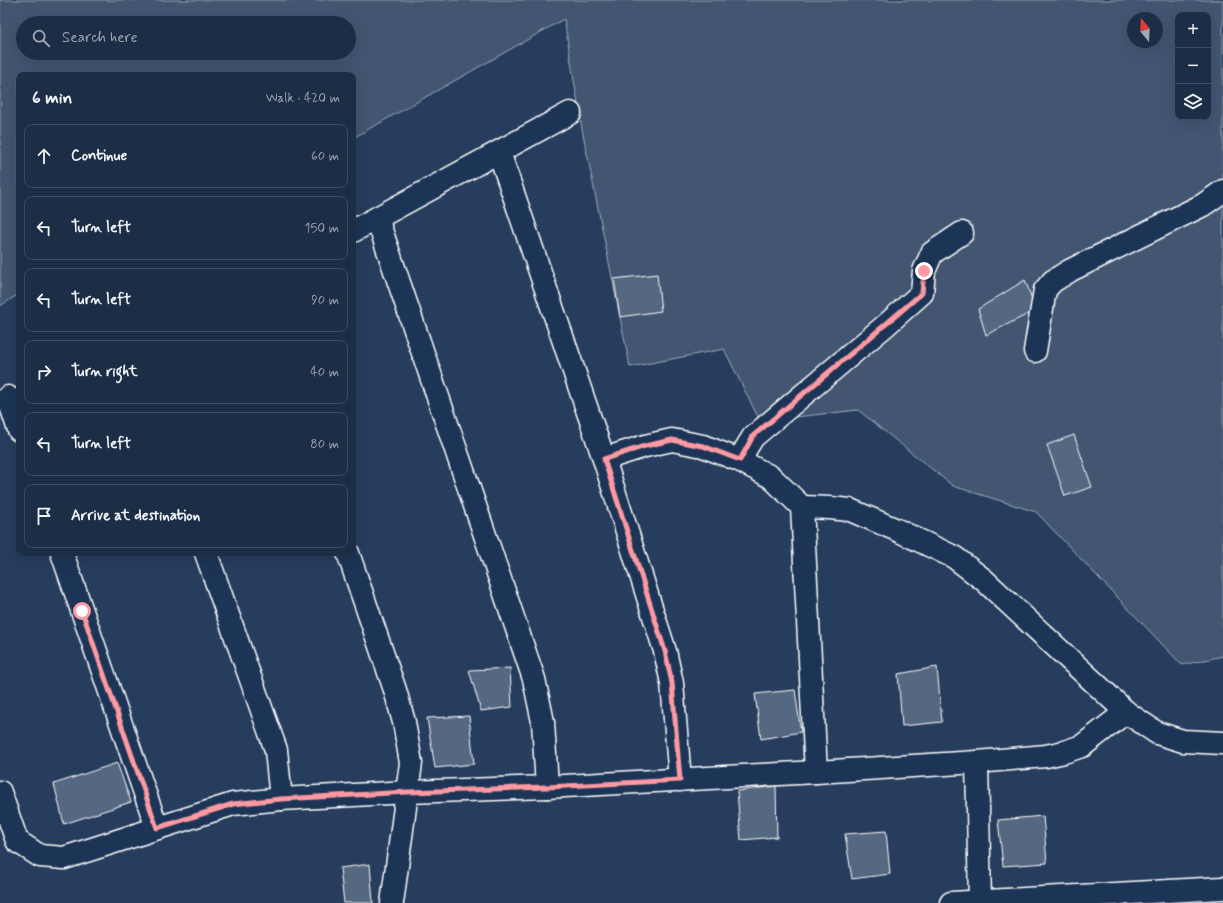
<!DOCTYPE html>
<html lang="en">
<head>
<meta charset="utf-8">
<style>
  :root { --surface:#1c2e46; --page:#25364d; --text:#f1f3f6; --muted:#a0a8b3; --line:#3a4a5f }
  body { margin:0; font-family:Mynerve,sans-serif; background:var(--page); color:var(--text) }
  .controls { position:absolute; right:12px; top:12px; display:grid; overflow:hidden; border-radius:8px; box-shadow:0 4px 16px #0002 }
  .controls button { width:36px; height:36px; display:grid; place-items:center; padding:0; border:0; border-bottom:1px solid var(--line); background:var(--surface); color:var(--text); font:20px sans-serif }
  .compass { position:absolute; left:1127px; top:12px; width:36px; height:36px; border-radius:50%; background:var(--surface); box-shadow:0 4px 16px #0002; rotate:342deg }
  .stop { position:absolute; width:12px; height:12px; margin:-9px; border:3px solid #ff9aa2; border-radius:50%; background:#fff }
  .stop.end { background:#ff9aa2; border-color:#fff; box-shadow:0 1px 4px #0008 }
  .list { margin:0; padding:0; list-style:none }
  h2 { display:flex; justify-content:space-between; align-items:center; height:52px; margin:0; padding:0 16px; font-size:17px }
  h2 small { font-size:13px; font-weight:400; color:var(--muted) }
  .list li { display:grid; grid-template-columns:26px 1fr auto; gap:12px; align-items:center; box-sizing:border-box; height:64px; margin:0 8px 8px; padding:0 8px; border:1px solid var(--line); border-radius:8px }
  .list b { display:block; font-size:15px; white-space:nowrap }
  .list em { font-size:13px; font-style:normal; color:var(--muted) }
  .icon { flex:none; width:22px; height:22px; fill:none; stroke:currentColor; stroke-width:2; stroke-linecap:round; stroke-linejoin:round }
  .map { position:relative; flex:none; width:1223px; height:903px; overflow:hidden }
  .search { position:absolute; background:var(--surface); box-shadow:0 4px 16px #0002; left:16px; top:16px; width:340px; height:44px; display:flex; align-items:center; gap:10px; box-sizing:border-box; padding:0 14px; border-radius:22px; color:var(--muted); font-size:15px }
  .panel { position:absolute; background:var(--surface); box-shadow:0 4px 16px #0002; left:16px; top:72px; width:340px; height:484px; border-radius:8px }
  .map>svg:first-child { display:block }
</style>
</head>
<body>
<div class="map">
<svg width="1223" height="903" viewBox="0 0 1223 903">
  <rect width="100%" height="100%" fill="#263d5e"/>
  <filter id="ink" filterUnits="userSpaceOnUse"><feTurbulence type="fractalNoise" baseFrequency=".025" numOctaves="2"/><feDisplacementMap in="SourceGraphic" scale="8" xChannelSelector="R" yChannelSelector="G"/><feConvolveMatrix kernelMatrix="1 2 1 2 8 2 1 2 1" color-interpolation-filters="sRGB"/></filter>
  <g filter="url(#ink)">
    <path fill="#425672" stroke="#a0aab8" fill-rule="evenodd" d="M0 0H1223V656L1182 665 1036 512 953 486 858 410 760 421 724 349 630 367 582 129 564 19 353 138V75H19V294L0 306ZM1178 15H1208V117H1178ZM1133 18H1157V42H1133ZM23 23H349V53H23Z"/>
    <g fill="#556781" stroke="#fff">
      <polygon points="657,274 661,311 620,317 614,279"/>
      <polygon points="1025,280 1036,310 986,335 978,309"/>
      <polygon points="1074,435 1092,487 1065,496 1047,445"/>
      <polygon points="937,667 942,722 902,726 898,674"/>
      <polygon points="510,668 512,707 481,711 469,670"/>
      <polygon points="795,690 801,732 761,739 755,694"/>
      <polygon points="469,716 474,764 435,768 427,718"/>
      <polygon points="117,763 131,802 64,824 54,784"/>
      <polygon points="776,786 777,837 741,840 737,791"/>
      <polygon points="1043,816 1047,863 1003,866 998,820"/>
      <polygon points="886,831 890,874 852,879 845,834"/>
      <polygon points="370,864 373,903 344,903 340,868"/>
    </g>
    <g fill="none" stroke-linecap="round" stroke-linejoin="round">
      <g stroke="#fff" stroke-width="25">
        <g id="minor">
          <polyline points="499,152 604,459 665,651 672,683 680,780"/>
          <polyline points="377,218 534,679 543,722 547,787"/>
          <polyline points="353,231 570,113"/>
          <polyline points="1035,351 1045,290 1053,281 1071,270 1203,205 1223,191"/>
          <polyline points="8,397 19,430"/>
          <polyline points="604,459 645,446 672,440 703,446 739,460 771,477 802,507 816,772"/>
          <polyline points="739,460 753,437 886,325 922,293 924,271 932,253 962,233"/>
          <polyline points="802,507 830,508 850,510 897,530 954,557 984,580 1126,712 1157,733 1183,741 1223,743"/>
          <polyline points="62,553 157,828"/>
          <polyline points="206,553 276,750 281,799"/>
          <polyline points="348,553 395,690 404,722 411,763 392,903"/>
          <polyline points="977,762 980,903"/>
          <polyline points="0,792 17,841 40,856 64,858 233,804 281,799 408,792 547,787 816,772 977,762 1046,756 1064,752 1082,746 1126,712"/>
          <polyline points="951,903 1223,888"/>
        </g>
      </g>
      <use href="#minor" stroke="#1d3557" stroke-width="22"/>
    </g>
  </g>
  <g fill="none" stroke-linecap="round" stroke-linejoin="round" filter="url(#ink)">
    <polyline stroke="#ff9aa2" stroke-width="5" points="82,611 157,828 233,804 281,799 408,792 547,787 680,780 672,683 665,651 604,459 645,446 672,440 703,446 740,460 753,436 886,324 922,293 924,271"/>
  </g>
</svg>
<div class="controls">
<button>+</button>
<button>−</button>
<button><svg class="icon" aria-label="layers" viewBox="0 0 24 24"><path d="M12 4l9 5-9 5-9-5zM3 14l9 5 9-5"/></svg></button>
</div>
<svg class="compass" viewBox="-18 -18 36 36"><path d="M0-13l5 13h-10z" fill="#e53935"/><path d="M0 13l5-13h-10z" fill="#a0a8b3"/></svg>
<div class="stop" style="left:82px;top:611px"></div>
<div class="stop end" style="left:924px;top:271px"></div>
<div class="search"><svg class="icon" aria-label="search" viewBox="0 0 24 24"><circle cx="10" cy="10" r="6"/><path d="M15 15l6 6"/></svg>Search here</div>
<section class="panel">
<h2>6 min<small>Walk · 420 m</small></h2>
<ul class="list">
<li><svg class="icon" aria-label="ahead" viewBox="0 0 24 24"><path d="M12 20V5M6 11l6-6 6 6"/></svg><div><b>Continue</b></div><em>60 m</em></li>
<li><svg class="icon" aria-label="left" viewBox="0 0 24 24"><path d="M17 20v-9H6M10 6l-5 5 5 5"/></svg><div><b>Turn left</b></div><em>150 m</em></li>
<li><svg class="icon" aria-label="left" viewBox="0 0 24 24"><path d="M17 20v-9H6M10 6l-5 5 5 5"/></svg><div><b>Turn left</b></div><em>90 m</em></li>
<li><svg class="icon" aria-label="right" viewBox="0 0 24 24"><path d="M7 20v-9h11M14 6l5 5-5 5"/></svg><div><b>Turn right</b></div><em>40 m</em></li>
<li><svg class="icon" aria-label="left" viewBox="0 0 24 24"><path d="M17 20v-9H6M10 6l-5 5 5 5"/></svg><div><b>Turn left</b></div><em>80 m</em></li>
<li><svg class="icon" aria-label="arrive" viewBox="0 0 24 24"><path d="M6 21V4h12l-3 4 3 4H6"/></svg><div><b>Arrive at destination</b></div></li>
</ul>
</section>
</div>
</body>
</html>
